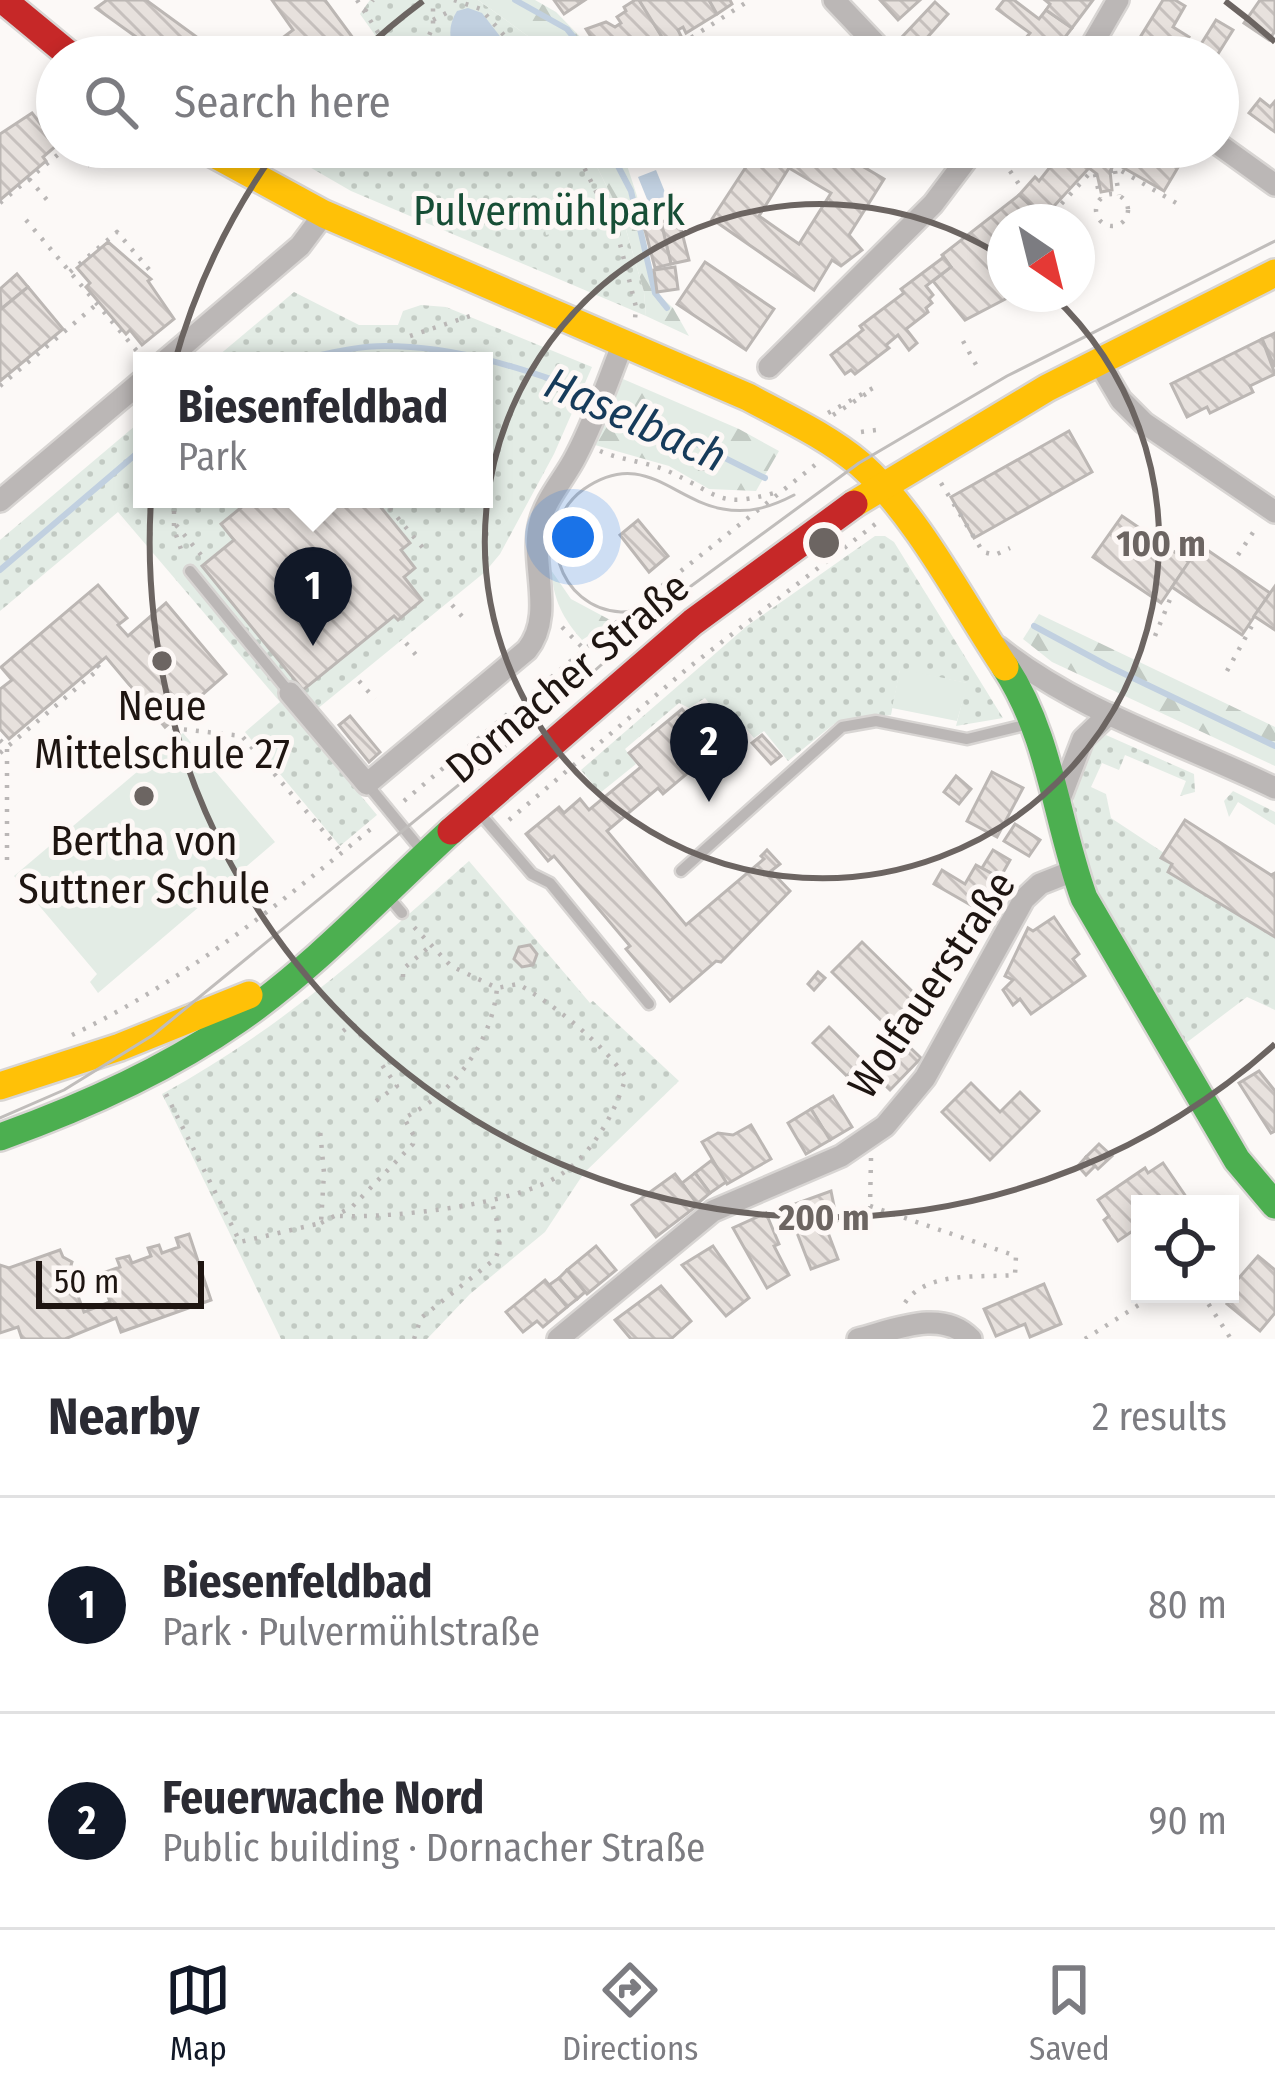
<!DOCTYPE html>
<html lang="en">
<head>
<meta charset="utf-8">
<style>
  :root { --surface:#fff; --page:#f7f7f7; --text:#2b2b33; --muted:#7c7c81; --line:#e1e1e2; --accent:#111827 }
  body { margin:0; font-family:"Fira Sans Condensed",sans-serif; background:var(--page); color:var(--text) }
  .controls { position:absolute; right:36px; bottom:36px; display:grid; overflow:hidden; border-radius:0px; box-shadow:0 6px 18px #0003 }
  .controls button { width:108px; height:108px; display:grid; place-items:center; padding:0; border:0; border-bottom:3px solid var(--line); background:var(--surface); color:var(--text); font:60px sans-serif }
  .compass { position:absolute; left:987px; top:204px; width:108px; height:108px; border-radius:50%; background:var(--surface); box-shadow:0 6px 18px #0003; rotate:145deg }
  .scale { position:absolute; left:36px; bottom:30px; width:168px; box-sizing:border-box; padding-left:12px; border:6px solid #1e1511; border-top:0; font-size:33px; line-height:42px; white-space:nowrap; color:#1e1511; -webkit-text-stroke:9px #fdf8f6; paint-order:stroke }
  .you { position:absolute; left:573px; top:537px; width:42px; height:42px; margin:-30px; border:9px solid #fff; border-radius:50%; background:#1a73e8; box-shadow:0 0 0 18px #1a73e833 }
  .badge { display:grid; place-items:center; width:78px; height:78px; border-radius:50%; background:var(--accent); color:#fff; font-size:39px; font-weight:700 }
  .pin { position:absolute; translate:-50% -99px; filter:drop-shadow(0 3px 6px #0008) }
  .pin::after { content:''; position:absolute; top:63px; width:42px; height:36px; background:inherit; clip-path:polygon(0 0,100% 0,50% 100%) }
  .popup { position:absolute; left:133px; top:352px; width:360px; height:156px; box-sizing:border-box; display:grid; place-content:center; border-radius:0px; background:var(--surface); filter:drop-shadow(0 3px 9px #0005); font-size:39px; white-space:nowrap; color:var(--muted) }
  .popup b { font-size:45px; color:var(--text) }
  .popup::after { content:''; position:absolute; left:50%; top:100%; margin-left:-24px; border:24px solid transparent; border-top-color:var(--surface) }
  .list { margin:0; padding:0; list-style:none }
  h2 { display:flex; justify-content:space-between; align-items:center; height:156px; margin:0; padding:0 48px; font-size:51px }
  h2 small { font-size:39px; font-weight:400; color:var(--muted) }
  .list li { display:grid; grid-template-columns:78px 1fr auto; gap:36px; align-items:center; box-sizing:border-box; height:216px; padding:0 48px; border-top:3px solid var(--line) }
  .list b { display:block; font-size:45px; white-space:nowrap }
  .list p { margin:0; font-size:39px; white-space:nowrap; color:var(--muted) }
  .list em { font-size:39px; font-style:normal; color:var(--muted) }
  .icon { flex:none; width:66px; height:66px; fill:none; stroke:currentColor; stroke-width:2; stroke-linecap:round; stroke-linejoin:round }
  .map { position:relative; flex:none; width:1275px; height:1339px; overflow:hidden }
  .search { position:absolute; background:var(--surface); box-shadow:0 6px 18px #0003; left:36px; right:36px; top:36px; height:132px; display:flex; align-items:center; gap:30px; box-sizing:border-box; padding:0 42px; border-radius:66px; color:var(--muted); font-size:45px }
  .sheet { height:588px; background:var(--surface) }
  nav { display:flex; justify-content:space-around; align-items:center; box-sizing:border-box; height:168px; border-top:3px solid var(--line); background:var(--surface); font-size:33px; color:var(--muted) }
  nav a { display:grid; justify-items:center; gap:6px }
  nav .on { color:var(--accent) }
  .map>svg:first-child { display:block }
</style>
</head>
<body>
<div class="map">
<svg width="1275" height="1339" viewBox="0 0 1275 1339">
  <defs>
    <pattern id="grass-dots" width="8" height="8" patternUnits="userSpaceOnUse" patternTransform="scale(3)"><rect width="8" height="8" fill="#e3ece5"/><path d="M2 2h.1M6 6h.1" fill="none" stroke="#c2cac3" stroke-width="1.8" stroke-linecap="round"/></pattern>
    <pattern id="forest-firs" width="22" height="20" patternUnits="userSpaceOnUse" patternTransform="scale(3)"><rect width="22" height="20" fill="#e3ece5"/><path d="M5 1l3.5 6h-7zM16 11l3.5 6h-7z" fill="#c2cac3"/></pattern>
    <pattern id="building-back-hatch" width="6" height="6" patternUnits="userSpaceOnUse" patternTransform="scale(3)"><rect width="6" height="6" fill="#e7e1dd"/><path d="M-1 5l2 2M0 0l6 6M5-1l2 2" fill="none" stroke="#c6c0bd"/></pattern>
  </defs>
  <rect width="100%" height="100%" fill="#fcf9f7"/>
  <g fill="url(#grass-dots)">
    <polygon points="370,0 478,0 557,57 361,57 380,42 360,14"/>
    <polygon points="275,147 587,147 623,219 644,292 646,316 351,191"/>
    <polygon points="294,292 359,325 398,325 403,311 421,305 446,307 592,367 554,454 500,554 485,572 300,723 377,815 340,846 245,732 280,702 118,512 0,611 0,540 142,420 142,499 484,499 484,361 212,361"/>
    <polygon points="875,536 885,536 894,542 1003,718 956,726 967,683 900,670 891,715 834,724 788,761 764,731 754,738 731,711 721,718 705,698 689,708 679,703 625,749 636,764 600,793 581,770 747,626"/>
    <path d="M1106 735 1194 774 1195 792 1180 796 1186 781 1125 755 1119 770 1102 763 1091 787 1106 794 1111 818 1164 853 1162 858 1172 864 1168 872 1275 937V1010L1247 997 1182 1046C1144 981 1014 798 1106 735Z"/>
    <polygon points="1233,791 1275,812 1275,825 1238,802 1229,817 1224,801"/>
    <path d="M469 861 590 1003 593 1001 679 1081 584 1173 545 1232 470 1294 427 1339H281L162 1094C279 1030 370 949 469 861Z"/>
  </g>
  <g fill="url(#forest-firs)">
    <polygon points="478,0 535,0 556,12 600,57 557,57"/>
    <polygon points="587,147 621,147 637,196 656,292 673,308 689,336 646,316 644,292 623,219"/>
    <polygon points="623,379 739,429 779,451 756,491 709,489 669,466 595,445"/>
    <path d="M551 570 571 599 612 621 582 640C562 617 554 601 551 570Z"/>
    <polygon points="1039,614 1275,727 1275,766 1052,662 1023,639"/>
  </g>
  <g fill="#e3ece5">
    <polygon points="590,201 595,226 546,235 541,210"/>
    <polygon points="900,669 968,683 957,721 892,708"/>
    <polygon points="183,733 275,842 98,993 90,982 97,974 14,876"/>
  </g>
  <g fill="#c1d0e0">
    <path d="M468 8 482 13 516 57 457 54C448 40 448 25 457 11Z"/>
    <polygon points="656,170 667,197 649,204 638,177"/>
  </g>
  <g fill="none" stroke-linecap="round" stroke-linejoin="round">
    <g stroke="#c1d0e0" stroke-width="6">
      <polyline points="515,0 567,29 590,57"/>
      <polyline points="608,147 631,191 655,293 667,308"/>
      <path d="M292 361C322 355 354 346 385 346 458 346 528 370 595 395"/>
      <polyline points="607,399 765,478"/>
      <polyline points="0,570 142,449"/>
      <polyline points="1034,626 1110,667 1275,746"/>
    </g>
  </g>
  <g fill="url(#building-back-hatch)" stroke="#bcb7b4" stroke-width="3" fill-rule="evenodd">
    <polygon points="107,0 146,0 224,57 164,57 96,8"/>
    <polygon points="272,0 325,0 353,38 328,57 257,57 293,30"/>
    <polygon points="554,0 585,0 564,14"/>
    <polygon points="635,0 639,0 667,45 648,57 604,57 586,29 606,22 615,27 621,23 617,17 626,11 624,7"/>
    <polygon points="639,0 709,0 717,14 686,33 683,27 678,30 681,36 667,45"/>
    <polygon points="709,0 730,0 732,4 717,14"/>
    <polygon points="880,0 920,0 898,20"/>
    <polygon points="1004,0 1014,0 1039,19 1046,10 1072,28 1050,57 1025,39 1030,33 997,9"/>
    <polygon points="1045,0 1093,0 1072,28 1046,10 1050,4"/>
    <polygon points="1163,0 1175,0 1185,6 1173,27 1189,37 1177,57 1153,57 1136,44"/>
    <polygon points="1260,0 1275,0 1275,31 1269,40 1244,23"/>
    <polygon points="935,2 948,14 916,50 902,37"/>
    <polygon points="1216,20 1233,30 1216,57 1193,57"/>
    <polygon points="709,48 711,57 690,57 689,52"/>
    <polygon points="1260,99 1270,107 1275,101 1275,132 1249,113"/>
    <polygon points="32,113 57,145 43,157 46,161 0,200 0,134"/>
    <polygon points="642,147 706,147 707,150 643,158"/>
    <path d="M759 147H830L884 179 849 235 862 250 841 266 832 260 814 290 712 219ZM789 168 831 193 799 244 759 216Z"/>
    <polygon points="1066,147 1148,147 1166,162 1169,157 1180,164 1164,191 1115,163 1110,171 1112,190 1101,192 1097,174 1089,168 1044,217 1019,195 1035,177 1039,181"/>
    <polygon points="1019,195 1048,222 1005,222 1005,294 1015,294 965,320 933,281 951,267 942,255"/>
    <polygon points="1052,208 1063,222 1048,222 1044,217"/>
    <polygon points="678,217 689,260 671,264 661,222"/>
    <polygon points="661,222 671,264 655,268 644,226"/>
    <polygon points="1077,240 1090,257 1077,264"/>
    <polygon points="108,242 151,279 148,281 174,319 142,345 130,330 126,334 86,287 90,283 77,268"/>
    <polygon points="944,257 951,267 926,286 933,295 929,299 932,303 926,308 928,312 906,329 917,343 909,350 898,335 886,345 889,348 855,374 851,370 845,374 831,355 863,330 860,326 904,293 901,289"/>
    <polygon points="705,262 774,309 746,350 677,304"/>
    <polygon points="675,267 678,289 657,292 654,270"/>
    <polygon points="17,274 28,287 1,309 0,289"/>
    <polygon points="28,287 63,329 0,381 0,310"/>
    <polygon points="1275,333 1275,367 1262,339"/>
    <polygon points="1262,339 1275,374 1250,386 1253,392 1210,413 1207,407 1187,417 1171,384"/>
    <polygon points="1069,431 1092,472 974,538 951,497"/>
    <polygon points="238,499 374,499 410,543 401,550 415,568 404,577 422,600 398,620 394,616 303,690 202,566 234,540 221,524 243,506"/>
    <polygon points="1122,516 1189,562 1161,603 1093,557"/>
    <polygon points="638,520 668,556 649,572 620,535"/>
    <polygon points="1200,545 1270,593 1242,635 1172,587"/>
    <polygon points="98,585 127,618 118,625 128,636 166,603 226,674 165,727 106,657 9,739 0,729 0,689 12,680 1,667"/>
    <polygon points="1275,586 1275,630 1254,616"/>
    <polygon points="682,709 716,749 663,794 658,788 607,831 686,925 764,859 761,856 767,850 780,864 771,871 790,891 721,962 716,961 670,1001 626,949 630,946 554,856 548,861 526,834 559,807 564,813 580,799 589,810 641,767 629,753"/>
    <polygon points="350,716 380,752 369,762 339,725"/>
    <polygon points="762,735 781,756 771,764 752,743"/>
    <polygon points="992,772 1023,788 997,837 967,821"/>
    <polygon points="956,776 971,789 959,804 944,792"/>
    <polygon points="1185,820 1271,875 1275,873 1275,937 1168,872 1172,864 1161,858"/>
    <polygon points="1015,824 1040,840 1029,856 1004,841"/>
    <polygon points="993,850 1010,860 1000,878 982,868"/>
    <polygon points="976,865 1000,878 981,911 934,884 942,870 965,884"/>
    <polygon points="1054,917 1079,954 1073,959 1085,976 1031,1014 1020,999 1013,1005 1003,990 1013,980 1005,976 1028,928 1033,931"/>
    <polygon points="862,942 921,1000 891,1030 832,972"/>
    <polygon points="530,945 537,954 533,965 522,967 514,959 519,947"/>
    <polygon points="818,972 825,978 814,990 808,984"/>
    <polygon points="829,1027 862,1060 847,1076 813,1043"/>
    <polygon points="896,1034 921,1058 890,1090 865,1066"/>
    <polygon points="1259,1071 1275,1091 1275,1131 1271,1133 1239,1083"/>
    <polygon points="971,1083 1000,1112 1020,1092 1039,1111 990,1160 942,1112"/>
    <polygon points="833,1096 852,1127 830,1140 811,1109"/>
    <polygon points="811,1109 830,1140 806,1154 788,1123"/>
    <polygon points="751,1125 771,1159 727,1184 702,1142 718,1133 733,1135"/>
    <polygon points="1099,1144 1112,1156 1098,1169 1086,1157"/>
    <polygon points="1086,1157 1095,1166 1086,1175 1078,1166"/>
    <polygon points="712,1160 726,1182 710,1193 695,1173"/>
    <polygon points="1163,1163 1191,1204 1140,1204 1140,1226 1118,1241 1104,1220 1109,1216 1098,1200 1145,1168 1148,1173"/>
    <polygon points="695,1173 710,1193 697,1204 682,1183"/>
    <polygon points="675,1174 698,1205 656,1237 632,1205"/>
    <polygon points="831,1191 837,1221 827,1230 838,1259 811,1269 787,1207"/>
    <polygon points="766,1213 779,1244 774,1246 789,1275 767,1288 733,1228"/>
    <polygon points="189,1234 211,1300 121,1332 116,1318 65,1339 22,1339 18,1327 0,1333 0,1265 9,1268 60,1250 63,1257 72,1262 69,1272 84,1312 110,1302 100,1274 120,1267 117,1259 129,1256 132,1263 151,1256 148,1248 159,1245 162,1253 179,1247 176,1238"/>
    <polygon points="596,1246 616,1270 587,1294 567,1270"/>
    <polygon points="713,1246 749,1298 726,1316 682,1265"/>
    <polygon points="1258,1256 1275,1270 1275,1313 1260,1331 1227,1304 1234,1297 1230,1294 1230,1281 1238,1279"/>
    <polygon points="567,1270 585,1292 577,1299 559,1278"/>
    <polygon points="559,1278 577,1299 567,1307 549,1285"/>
    <polygon points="545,1280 567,1307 543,1327 537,1321 523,1332 506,1312"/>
    <polygon points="1044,1284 1061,1324 1030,1337 1025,1324 996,1336 984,1309"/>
    <polygon points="661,1286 691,1321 671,1339 631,1339 615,1320"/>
  </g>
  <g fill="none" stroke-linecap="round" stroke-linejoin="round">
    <g stroke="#d8d5d3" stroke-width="15">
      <g id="lane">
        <polyline points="190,571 290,693"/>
        <polyline points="367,784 422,851"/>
        <polyline points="478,811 532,874 550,883 649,1004"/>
        <polyline points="681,871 842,727 876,721 967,739 1033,723"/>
        <polyline points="387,895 402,913"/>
      </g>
    </g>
    <g stroke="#d8d5d3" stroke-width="26">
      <g id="street">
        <polyline points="834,0 888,57"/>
        <polyline points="1085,57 1118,0"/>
        <polyline points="1218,144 1275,185"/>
        <polyline points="988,147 1008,147"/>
        <polyline points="165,361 300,246 324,214"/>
        <polyline points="1098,361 1121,400 1144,423 1275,512"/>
        <polyline points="769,367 933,204 976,147"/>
        <polyline points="0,501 142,381"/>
        <path d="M998 647C1079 712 1182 743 1275 788"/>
        <path d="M290 693 367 784 527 650C556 614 529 563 540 522 546 498 565 478 576 456 595 420 608 381 623 343"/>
        <polyline points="1058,804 1083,739 1109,714"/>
        <polyline points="558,1339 713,1211 841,1156 885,1126 925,1078 1024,899 1040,884 1073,871"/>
        <path d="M858 1339C894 1330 942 1308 971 1339"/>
      </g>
    </g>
    <g stroke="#d8d5d3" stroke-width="32">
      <g id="fast">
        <path d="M1005 667C1051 737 1056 821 1084 898L1237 1160 1275 1205"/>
        <path d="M0 1137C84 1107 165 1071 238 1020 316 966 381 895 451 831"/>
      </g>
    </g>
    <g stroke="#d8d5d3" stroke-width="32">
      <g id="slow">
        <path d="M201 147 324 214 748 397C785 417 827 436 860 464 916 513 963 604 1005 667"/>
        <polyline points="854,504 1047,388 1275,273"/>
        <polyline points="0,1086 120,1047 249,995"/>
      </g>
    </g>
    <g stroke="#d8d5d3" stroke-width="32">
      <g id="jam">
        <polyline points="3,0 72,57"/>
        <polyline points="451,831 693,622 854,504"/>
      </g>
    </g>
    <g stroke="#bab7b6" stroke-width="4.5" stroke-dasharray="3 9" stroke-linecap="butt">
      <polyline points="357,0 394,57"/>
      <polyline points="454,0 481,9 523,57"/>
      <polyline points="365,11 373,0"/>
      <polyline points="433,20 452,10"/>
      <polyline points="369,44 387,47"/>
      <polyline points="420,57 433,26 433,0"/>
      <polyline points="661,57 750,0"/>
      <polyline points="74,147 90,166"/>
      <polyline points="574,147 618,236 636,307 635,319"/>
      <polyline points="291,166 308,147"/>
      <polyline points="1010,171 1023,190"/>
      <polyline points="1110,171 1120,170 1178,204"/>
      <polyline points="1115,171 1119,195"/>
      <polyline points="1095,174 1100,198"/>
      <polyline points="29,179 48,201"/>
      <circle cx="1112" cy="210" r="16"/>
      <polyline points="0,203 67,147"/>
      <polyline points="26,220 142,357"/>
      <polyline points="1056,222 1051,215 1089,174 1096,173"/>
      <polyline points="70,272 117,232 153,274"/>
      <polyline points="1077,274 1080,279"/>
      <polyline points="410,336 476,314"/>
      <polyline points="963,341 980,372"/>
      <polyline points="0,386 97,304"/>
      <polyline points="828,413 873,388"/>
      <polyline points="833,415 869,392"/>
      <polyline points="861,432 876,430"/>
      <path d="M600 451C623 461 652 462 674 474 721 496 719 508 774 493"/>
      <polyline points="941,483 983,552 995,555 1010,548"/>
      <polyline points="174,499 174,529 183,555"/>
      <polyline points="382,499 428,554"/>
      <polyline points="176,525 207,562"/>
      <polyline points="1238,555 1258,525"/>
      <polyline points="452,605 467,622"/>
      <polyline points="562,627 584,649"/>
      <polyline points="1155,636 1173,592"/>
      <polyline points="406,643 421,661"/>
      <polyline points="1227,671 1254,622"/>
      <polyline points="359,681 375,699"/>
      <polyline points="172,728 242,736 342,853"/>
      <polyline points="0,740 7,747 7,868"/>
      <polyline points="0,753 92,675 100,668 97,665"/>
      <polyline points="404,801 629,612 815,465"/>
      <polyline points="509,820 688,668 878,522"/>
      <polyline points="403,977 403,969 429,947"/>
      <polyline points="343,1031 352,1024 362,1037"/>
      <path d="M72 1035C186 980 279 904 377 824"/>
      <polyline points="166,1094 240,1242 321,1223 324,1173 320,1130"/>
      <polyline points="376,1101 397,1086 382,1065"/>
      <path d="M871 1158 870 1206 1016 1256 1015 1275C979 1278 923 1270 903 1306"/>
      <path d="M340 1216C395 1218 514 1205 560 1175 590 1156 613 1117 624 1083L625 1076C601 1042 553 1004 518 984L497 988 451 966 413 926"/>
      <path d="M321 1223 352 1207 413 1144 414 1136 404 1118C452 1094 492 1044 497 988"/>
      <polyline points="1202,1294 1231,1339"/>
      <path d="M414 1339 421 1318 495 1259C505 1239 496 1220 491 1199"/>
      <polyline points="1085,1339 1156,1294"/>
    </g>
    <use href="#lane" stroke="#bbb7b6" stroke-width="10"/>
    <use href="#street" stroke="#bbb7b6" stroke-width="21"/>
    <use href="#fast" stroke="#4caf50" stroke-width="27"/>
    <use href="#slow" stroke="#ffc107" stroke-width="27"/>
    <use href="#jam" stroke="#c62828" stroke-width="27"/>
    <g stroke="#c0bdbb" stroke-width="3">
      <path d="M666 601C651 606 636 612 621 612 558 609 532 526 584 489 643 448 672 500 723 509 749 514 771 507 794 495"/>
      <polyline points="0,1118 64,1090 153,1035 549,711 687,589 859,463 1007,376 1275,241"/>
    </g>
  </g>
  <g fill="none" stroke="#6c6562" stroke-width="6">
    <path d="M1052 295A337 337 0 1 1 1003 257"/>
    <path d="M1275 1044A674 674 0 0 1 275 152M360 54A674 674 0 0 1 423 1M1225 1A674 674 0 0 1 1275 42"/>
  </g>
  <g fill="#6c6562" stroke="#fdf8f6" stroke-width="4.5">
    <circle cx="162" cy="661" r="12"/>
    <circle cx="144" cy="796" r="12"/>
  </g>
  <g text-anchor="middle" stroke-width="10" stroke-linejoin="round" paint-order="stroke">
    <g font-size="42" fill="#174e36" stroke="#fdf8f6">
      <text x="549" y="225">Pulvermühlpark</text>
    </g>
    <g font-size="42" fill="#1e1511" stroke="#fdf8f6">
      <text transform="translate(567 677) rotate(-40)" y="15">Dornacher Straße</text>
      <text transform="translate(931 984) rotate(-56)" y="15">Wolfauerstraße</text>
    </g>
    <g font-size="42" fill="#1e1511" stroke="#fdf8f6">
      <text x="162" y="720">Neue<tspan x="162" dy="48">Mittelschule 27</tspan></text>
      <text x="144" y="855">Bertha von<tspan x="144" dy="48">Suttner Schule</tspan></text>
    </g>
    <g font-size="45" font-style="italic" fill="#163b5b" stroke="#fdf8f6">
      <text transform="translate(636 419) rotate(24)" y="16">Haselbach</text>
    </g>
  </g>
  <circle cx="824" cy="543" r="18" fill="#6c6562" stroke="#fdf8f6" stroke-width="6"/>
  <g font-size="36" text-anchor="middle" font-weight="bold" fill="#6c6562" stroke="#fdf8f6" stroke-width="10" stroke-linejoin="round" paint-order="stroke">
    <text x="1161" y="556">100 m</text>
    <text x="824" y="1230">200 m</text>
  </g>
</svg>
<div class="controls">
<button><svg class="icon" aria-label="locate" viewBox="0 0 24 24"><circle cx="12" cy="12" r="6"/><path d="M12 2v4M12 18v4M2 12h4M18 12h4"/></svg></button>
</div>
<svg class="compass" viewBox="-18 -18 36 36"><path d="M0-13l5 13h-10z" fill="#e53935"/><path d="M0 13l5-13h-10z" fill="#7c7c81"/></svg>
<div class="scale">50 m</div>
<div class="you"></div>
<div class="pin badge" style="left:313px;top:646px">1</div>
<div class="popup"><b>Biesenfeldbad</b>Park</div>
<div class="pin badge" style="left:709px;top:802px">2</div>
<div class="search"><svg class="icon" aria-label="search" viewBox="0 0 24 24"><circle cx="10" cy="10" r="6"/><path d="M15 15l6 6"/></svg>Search here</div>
</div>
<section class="sheet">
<h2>Nearby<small>2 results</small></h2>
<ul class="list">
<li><span class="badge">1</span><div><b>Biesenfeldbad</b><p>Park · Pulvermühlstraße</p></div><em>80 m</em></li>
<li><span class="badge">2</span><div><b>Feuerwache Nord</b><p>Public building · Dornacher Straße</p></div><em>90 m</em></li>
</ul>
</section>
<nav>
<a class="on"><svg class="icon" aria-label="map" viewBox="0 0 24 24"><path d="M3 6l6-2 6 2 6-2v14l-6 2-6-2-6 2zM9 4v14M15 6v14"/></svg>Map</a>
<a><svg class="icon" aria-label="directions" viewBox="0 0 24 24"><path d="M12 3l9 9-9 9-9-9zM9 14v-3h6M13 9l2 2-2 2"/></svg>Directions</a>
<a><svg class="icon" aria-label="saved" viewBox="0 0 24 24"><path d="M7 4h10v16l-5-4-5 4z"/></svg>Saved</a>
</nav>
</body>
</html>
